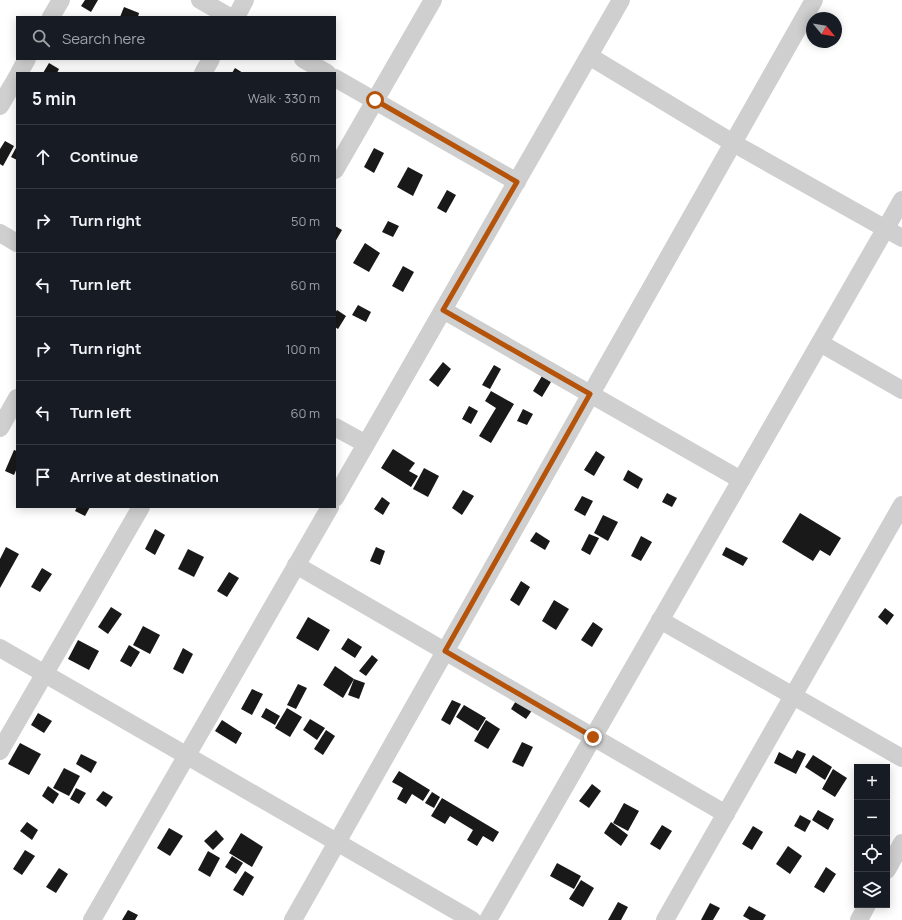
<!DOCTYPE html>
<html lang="en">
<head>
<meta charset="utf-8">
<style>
  :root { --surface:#171b24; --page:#20242c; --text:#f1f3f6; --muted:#9ea1a6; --line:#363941 }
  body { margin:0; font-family:Manrope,sans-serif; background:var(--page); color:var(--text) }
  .controls { position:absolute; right:12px; bottom:12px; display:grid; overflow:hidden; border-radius:0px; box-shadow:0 2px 10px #0003 }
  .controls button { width:36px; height:36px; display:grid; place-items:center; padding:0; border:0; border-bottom:1px solid var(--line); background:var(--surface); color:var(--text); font:20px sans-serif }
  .compass { position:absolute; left:806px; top:12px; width:36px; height:36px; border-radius:50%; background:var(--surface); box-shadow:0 2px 10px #0003; rotate:120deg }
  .stop { position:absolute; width:12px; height:12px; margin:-9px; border:3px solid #b45309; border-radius:50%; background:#fff }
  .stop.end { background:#b45309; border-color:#fff; box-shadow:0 1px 4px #0008 }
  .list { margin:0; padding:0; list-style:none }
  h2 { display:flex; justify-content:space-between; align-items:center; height:52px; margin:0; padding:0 16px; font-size:17px }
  h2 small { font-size:13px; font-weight:400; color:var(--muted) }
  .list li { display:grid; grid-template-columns:26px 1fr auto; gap:12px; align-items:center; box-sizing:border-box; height:64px; padding:0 16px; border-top:1px solid var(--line) }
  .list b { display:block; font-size:15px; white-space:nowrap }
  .list em { font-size:13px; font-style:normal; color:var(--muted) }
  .icon { flex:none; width:22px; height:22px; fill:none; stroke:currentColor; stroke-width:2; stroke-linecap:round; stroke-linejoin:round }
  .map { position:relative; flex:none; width:902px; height:920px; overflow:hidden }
  .search { position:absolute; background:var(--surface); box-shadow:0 2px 10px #0003; left:16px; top:16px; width:320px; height:44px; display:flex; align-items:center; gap:10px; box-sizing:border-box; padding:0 14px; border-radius:0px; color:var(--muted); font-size:15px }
  .panel { position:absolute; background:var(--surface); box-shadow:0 2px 10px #0003; left:16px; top:72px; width:320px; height:436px; border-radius:0px }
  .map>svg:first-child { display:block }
</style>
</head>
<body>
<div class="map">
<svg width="902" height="920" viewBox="0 0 902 920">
  <rect width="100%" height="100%" fill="#fff"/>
  <g fill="#191919">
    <polygon points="85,0 98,0 91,12 81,6"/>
    <polygon points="124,7 139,13 138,17 120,17"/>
    <polygon points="49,63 59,69 57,73 43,73"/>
    <polygon points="235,68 243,73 232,73"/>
    <polygon points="5,141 14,146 3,166 0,164 0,149"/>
    <polygon points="17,146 17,160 11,157"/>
    <polygon points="374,148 384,153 374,173 364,167"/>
    <polygon points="408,167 423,175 413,196 397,187"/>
    <polygon points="447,190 456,195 446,213 437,208"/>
    <polygon points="388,221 399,226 393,237 382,232"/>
    <polygon points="335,226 342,230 335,242"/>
    <polygon points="365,243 380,253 369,272 353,263"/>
    <polygon points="403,266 414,272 403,292 392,286"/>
    <polygon points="358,305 371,312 366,322 352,315"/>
    <polygon points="337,310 346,316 338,329 335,327 335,313"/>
    <polygon points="443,362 451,369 438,387 429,380"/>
    <polygon points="494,365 501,369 490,389 482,385"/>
    <polygon points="542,376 551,382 542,397 533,391"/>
    <polygon points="491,391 514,404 491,443 479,436 496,408 485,401"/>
    <polygon points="469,406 478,411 471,424 462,419"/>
    <polygon points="523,409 533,414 527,425 517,421"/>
    <polygon points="393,449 415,463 409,471 418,476 411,487 381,468"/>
    <polygon points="14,450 17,451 17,468 14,475 5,471"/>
    <polygon points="596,451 605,457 594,476 584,470"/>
    <polygon points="424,468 439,476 428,497 413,489"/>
    <polygon points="628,470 643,479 638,489 623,480"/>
    <polygon points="463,490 474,496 462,515 452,508"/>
    <polygon points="667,493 677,498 672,507 662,502"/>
    <polygon points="582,496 593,501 585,516 574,510"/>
    <polygon points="382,497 390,503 383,515 374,509"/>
    <polygon points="77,507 90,507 85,516 75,511"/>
    <polygon points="800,513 841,538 830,556 820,550 813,561 782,542"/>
    <polygon points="603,515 618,522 608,541 594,533"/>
    <polygon points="155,529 165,535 155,555 145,549"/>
    <polygon points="536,532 550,541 545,550 530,541"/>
    <polygon points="589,534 599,538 590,555 581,550"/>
    <polygon points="641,536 652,542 641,561 631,556"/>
    <polygon points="6,547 19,554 0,588 0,559"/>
    <polygon points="376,547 385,551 380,565 370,561"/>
    <polygon points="726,547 748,558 743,566 722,555"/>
    <polygon points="188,549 204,557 194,577 178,569"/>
    <polygon points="42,568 52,574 40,592 31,587"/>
    <polygon points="229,572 239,578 227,597 217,591"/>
    <polygon points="521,581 530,587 519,606 510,600"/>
    <polygon points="554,600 569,609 556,630 542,621"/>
    <polygon points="111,607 122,614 108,634 98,627"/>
    <polygon points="885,608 894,615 887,625 878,617"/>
    <polygon points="308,617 330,630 318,651 296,638"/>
    <polygon points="593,622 603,629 592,647 581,640"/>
    <polygon points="143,626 160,635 150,654 133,645"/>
    <polygon points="348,638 362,647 355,658 341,649"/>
    <polygon points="78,640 99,651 89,670 68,659"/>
    <polygon points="129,645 140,652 131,667 120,661"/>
    <polygon points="183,648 193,654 183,674 173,669"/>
    <polygon points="372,655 378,660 366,676 359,671"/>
    <polygon points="335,666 354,679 343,698 323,685"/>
    <polygon points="354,679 365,683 359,699 348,695"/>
    <polygon points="298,684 307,688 296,709 287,705"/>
    <polygon points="252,689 263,694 252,715 241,709"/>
    <polygon points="517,699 533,709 526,719 511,709"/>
    <polygon points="452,700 461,704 450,725 441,720"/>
    <polygon points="464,705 486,718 478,731 456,717"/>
    <polygon points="266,708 280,716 275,725 261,717"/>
    <polygon points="287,708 302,717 290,737 275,728"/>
    <polygon points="38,713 52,721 44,733 31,725"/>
    <polygon points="310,719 325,728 317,740 303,730"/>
    <polygon points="222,720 242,733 236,744 215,731"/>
    <polygon points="486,720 500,729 488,749 474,741"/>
    <polygon points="326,730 335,736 323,755 314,749"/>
    <polygon points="522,742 533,747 523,767 512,762"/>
    <polygon points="20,743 41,754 29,775 8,764"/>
    <polygon points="797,750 806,754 796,774 774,763 779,752 792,759"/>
    <polygon points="81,754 97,762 91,773 76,764"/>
    <polygon points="813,755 832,767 825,780 805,767"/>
    <polygon points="64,768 80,776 69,796 53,788"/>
    <polygon points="833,769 847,778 835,797 822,789"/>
    <polygon points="399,771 430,790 423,801 412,794 406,804 397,799 403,788 392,782"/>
    <polygon points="592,784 601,791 589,808 579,801"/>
    <polygon points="48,786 59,794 53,804 42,796"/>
    <polygon points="76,788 86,793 79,804 70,799"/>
    <polygon points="103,791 113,797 106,807 96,800"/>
    <polygon points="432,792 440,797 434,808 425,803"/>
    <polygon points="442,798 499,832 493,842 483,836 477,846 467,840 473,830 450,816 445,824 431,816"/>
    <polygon points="624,803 639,811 628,831 613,823"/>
    <polygon points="818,810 834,819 828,830 812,820"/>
    <polygon points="800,815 811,821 805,832 794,826"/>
    <polygon points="27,822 38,830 32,840 20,831"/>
    <polygon points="611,822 628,835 621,846 604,833"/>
    <polygon points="662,825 672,831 660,850 650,844"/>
    <polygon points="753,826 763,832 752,850 742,844"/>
    <polygon points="169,828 183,836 170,856 157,848"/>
    <polygon points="216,830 224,839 213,850 204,841"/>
    <polygon points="241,833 263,847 252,867 229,853"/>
    <polygon points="788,846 802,856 790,874 776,864"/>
    <polygon points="25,850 35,856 22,875 13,869"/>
    <polygon points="208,851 220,858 210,877 198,870"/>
    <polygon points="232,856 243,863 236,874 225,867"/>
    <polygon points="557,863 581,876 574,889 550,876"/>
    <polygon points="826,867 836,874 824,893 814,887"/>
    <polygon points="59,868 68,874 56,893 46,887"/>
    <polygon points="245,871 254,877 243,896 233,890"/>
    <polygon points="581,880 594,888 583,907 569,899"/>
    <polygon points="618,902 628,907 621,920 608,920"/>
    <polygon points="710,903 720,908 713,920 701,920"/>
    <polygon points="749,906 766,915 763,920 750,920 743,916"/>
    <polygon points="128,910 138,915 135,920 122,920"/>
  </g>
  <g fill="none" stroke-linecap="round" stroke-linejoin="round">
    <g stroke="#cfcfcf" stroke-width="18">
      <polyline points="200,0 230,17"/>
      <polyline points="51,17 61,0"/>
      <polyline points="236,17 245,0"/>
      <polyline points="589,56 733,143 902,238"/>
      <polyline points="303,59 327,73"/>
      <polyline points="19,73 27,59"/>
      <polyline points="203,73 211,59"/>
      <polyline points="335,78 517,182"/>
      <polyline points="0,106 17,77"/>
      <polyline points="335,170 433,0"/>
      <polyline points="0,233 17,243"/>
      <polyline points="443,310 741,480"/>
      <polyline points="820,343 902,390"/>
      <polyline points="335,427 366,444"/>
      <polyline points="0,428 17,398"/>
      <polyline points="335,498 621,0"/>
      <polyline points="296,565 726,814"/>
      <polyline points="660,620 902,758"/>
      <polyline points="0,648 472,920"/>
      <polyline points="0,751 141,507"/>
      <polyline points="887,870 902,843"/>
      <polyline points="92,920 330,507"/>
      <polyline points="293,920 814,0"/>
      <polyline points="488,920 902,200"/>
      <polyline points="665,920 902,505"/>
      <polyline points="859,920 867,905"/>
    </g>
  </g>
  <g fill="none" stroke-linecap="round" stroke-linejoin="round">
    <polyline stroke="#b45309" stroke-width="5" points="375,100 517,182 443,310 590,394 445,651 593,737"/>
  </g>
</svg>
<div class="controls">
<button>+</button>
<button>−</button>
<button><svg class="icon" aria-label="locate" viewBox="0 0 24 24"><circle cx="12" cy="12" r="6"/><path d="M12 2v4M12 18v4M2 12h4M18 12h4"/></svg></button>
<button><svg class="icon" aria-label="layers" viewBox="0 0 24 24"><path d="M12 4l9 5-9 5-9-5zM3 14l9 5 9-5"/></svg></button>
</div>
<svg class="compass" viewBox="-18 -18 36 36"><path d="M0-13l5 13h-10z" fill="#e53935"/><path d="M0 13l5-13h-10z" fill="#9ea1a6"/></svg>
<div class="stop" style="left:375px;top:100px"></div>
<div class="stop end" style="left:593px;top:737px"></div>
<div class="search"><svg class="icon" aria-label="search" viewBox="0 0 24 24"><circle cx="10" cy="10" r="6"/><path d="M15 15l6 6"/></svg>Search here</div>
<section class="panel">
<h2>5 min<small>Walk · 330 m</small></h2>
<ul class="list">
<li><svg class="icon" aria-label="ahead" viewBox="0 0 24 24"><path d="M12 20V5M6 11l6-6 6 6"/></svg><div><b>Continue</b></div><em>60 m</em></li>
<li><svg class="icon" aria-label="right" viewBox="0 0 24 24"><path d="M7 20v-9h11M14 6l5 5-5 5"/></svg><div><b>Turn right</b></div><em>50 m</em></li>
<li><svg class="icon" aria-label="left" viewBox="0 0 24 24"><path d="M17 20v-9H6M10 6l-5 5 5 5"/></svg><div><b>Turn left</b></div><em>60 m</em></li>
<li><svg class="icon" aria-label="right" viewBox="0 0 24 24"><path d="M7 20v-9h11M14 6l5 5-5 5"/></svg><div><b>Turn right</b></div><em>100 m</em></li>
<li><svg class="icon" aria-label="left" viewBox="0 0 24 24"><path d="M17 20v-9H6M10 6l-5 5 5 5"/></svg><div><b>Turn left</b></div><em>60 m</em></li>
<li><svg class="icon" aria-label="arrive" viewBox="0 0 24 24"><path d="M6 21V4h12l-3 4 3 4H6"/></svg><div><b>Arrive at destination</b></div></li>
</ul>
</section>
</div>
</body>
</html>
